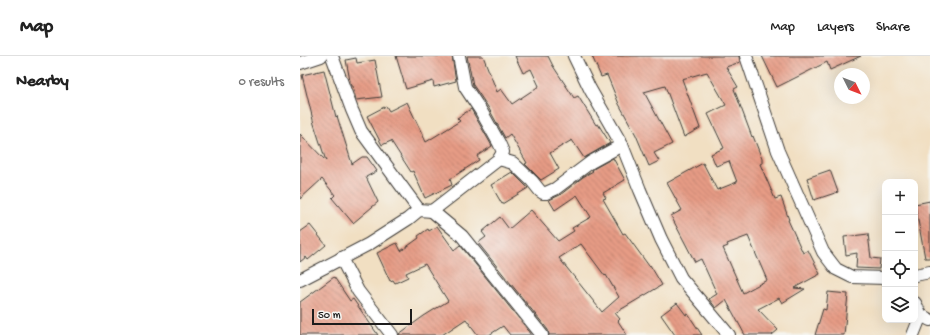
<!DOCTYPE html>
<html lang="en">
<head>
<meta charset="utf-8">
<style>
  :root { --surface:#fff; --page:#f6f6f6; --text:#222; --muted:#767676; --line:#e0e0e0 }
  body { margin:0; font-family:"Gochi Hand",sans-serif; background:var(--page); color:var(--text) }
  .controls { position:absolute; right:12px; bottom:12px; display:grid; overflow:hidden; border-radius:8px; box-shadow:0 4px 16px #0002 }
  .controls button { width:36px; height:36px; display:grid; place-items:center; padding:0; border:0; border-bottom:1px solid var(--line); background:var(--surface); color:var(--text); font:20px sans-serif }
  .compass { position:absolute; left:534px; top:12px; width:36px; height:36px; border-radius:50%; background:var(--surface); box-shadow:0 4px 16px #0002; rotate:132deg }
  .scale { position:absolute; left:12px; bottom:10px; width:100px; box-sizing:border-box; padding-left:4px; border:2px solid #1c1c1c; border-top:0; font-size:11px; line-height:14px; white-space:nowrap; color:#1c1c1c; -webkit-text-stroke:3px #f6f6f2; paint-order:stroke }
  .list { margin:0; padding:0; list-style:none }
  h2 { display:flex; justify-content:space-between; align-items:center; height:52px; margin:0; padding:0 16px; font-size:17px }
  h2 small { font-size:13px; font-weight:400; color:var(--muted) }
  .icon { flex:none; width:22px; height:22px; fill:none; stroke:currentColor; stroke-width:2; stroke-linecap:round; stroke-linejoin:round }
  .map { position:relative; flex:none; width:630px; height:279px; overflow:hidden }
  header { display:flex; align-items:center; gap:24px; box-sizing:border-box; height:56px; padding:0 20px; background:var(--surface); border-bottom:1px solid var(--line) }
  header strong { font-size:19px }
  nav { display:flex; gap:22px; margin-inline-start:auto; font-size:14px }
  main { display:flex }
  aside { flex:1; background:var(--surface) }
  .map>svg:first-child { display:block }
</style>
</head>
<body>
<header>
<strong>Map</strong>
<nav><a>Map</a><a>Layers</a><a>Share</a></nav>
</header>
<main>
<aside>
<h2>Nearby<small>0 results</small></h2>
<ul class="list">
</ul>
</aside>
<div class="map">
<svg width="630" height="279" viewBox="0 0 630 279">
  <defs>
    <pattern id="building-back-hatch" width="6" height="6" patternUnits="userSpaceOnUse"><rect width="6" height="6" fill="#e69b85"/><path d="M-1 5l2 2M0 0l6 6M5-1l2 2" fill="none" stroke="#ba7e6c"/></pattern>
  </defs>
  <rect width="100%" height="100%" fill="#f6f6f2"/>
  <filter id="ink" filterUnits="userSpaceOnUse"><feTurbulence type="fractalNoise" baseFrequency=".025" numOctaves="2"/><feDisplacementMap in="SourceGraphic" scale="8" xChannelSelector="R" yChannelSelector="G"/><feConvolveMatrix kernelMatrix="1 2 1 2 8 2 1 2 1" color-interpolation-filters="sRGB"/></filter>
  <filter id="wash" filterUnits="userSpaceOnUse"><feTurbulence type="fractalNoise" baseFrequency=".012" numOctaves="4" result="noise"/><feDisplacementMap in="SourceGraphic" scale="16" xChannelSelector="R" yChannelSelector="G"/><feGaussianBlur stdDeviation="0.9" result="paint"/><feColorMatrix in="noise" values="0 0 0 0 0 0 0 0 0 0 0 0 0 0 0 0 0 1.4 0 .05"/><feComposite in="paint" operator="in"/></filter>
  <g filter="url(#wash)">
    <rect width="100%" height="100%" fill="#f1dfc2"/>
    <g id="blocks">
      <g fill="url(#building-back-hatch)" fill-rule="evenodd">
        <polygon points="96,0 152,0 156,25 134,31 133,25 106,33"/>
        <polygon points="167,0 183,0 197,36 201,33 212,48 239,30 231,13 223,17 215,0 248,0 253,10 274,42 278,40 296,69 298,68 310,87 284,102 272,84 250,97 259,113 241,124 225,108 227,107 210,78 205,82 188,51 173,29"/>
        <path d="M292 0H439L440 6 426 11 438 31 434 33 452 81 453 80 462 103V107L460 108 475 143 481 141 489 164H488L503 197 508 194 520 218 494 232 505 233 482 247 479 242 458 253 478 274 472 279H445L426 244 416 252 409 243 417 238 401 203 395 206 371 160 382 154 367 127 403 107 417 134 437 126 429 105 416 110 411 98 424 92 408 58 426 49 407 16 382 23 400 72 384 81 365 30 344 36 372 88 354 97 359 105 349 110 336 79 319 48 307 19 301 21ZM448 180 467 224 443 237 423 192 428 190 427 188Z"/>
        <polygon points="462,0 561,0 530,14 527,6 477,31"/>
        <polygon points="56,2 57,7 75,4 82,41 56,44 55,40 53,30 51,30 46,4"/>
        <polygon points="24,14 36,61 37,60 52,108 62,101 67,101 77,115 66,121 78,146 53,167 32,142 35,139 22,123 0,143 0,78 26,105 14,68 2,19"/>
        <polygon points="107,46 126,86 160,65 157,62 171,53 192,90 177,100 179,104 150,123 152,129 125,142 113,115 111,116 91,85 82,89 67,60 86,50 89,55"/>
        <path d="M313 102 325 124 303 137 306 142 303 143 323 178 325 177 349 210 350 209 362 229 315 257 320 263 318 265 327 279H249L248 274 178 187 186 181 182 176 200 161 209 173 231 154 258 185 274 175 272 172 291 161 277 139 255 154 249 144 260 139 283 121 293 115 292 114 295 112ZM281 188 305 220 306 219 319 241 302 256 259 202Z"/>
        <polygon points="530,114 538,136 514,144 507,122"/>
        <polygon points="212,116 228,132 202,148 191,129"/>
        <polygon points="630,145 630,202 625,202 615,148"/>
        <polygon points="10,169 26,189 8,204 6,201 0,206 0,176"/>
        <polygon points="137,170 154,194 160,189 232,279 210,279 203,270 189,279 178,279 166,263 142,279 99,279 99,278 124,260 148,245 125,208 106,217 108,221 95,227 93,224 90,225 77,197 97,187 101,195 119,182 118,180 128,173 129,175"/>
        <polygon points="568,178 571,202 580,203 579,213 556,212 557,197 546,199 544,181"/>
        <polygon points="34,221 50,245 53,243 78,279 0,279 0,246"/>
        <polygon points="528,236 548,238 544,279 515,279 523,253 526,254"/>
        <polygon points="377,247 386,259 388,258 402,279 375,279 361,259"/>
      </g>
    </g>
  </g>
  <g filter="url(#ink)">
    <use href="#blocks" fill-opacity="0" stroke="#3c3935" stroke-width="1"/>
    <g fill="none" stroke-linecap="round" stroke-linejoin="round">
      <g stroke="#3c3935" stroke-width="14">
        <g id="street">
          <polyline points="32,0 52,54 61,75 119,154"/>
          <polyline points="274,0 290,33 322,89 340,134 361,183 381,222 429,279"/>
          <polyline points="446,0 478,95 523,196 536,213 552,221 585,222"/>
          <polyline points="0,7 21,0"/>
          <polyline points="199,103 213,107 232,125 240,135 243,137 246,137 255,133 291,106 322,89"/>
          <polyline points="132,155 162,180 242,279"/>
          <polyline points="41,202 58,235 92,279"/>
          <polyline points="615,219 630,216"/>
          <polyline points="0,224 69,188 108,163 119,154 132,155 199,103 203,96 199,87 181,55 165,31 159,0"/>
          <polyline points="615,247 621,259 630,264"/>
          <polyline points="613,279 621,259"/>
        </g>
      </g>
      <use href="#street" stroke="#fff" stroke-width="12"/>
    </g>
  </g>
</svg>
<div class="controls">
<button>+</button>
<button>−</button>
<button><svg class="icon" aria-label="locate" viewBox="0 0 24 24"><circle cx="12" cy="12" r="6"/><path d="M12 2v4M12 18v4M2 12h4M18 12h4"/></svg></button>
<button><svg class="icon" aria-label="layers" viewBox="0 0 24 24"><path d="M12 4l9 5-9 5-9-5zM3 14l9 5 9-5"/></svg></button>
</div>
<svg class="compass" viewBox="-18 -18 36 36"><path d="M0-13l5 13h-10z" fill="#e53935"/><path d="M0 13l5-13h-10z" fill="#767676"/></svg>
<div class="scale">50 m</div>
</div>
</main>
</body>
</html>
